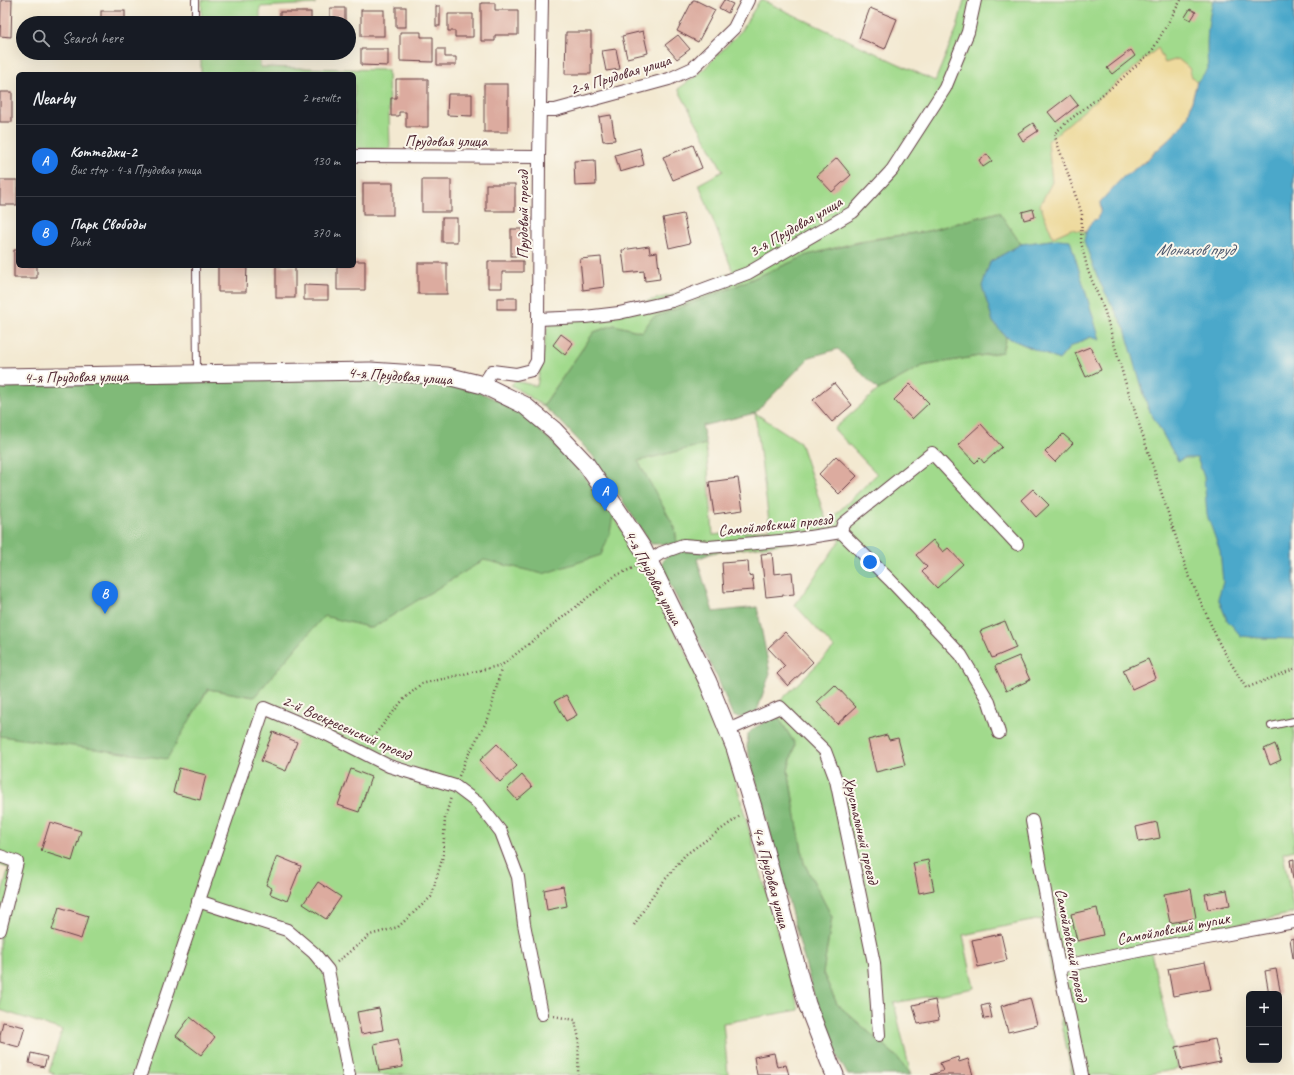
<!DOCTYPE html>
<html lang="en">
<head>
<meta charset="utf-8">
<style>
  :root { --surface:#171b24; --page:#20242c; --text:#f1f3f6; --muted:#9ea1a6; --line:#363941; --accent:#1a73e8 }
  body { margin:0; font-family:Caveat,sans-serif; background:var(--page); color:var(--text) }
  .controls { position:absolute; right:12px; bottom:12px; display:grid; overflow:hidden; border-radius:6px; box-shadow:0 4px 16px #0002 }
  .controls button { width:36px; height:36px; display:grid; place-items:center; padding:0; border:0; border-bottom:1px solid var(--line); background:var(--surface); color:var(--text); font:20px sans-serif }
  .you { position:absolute; left:870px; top:562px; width:14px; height:14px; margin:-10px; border:3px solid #fff; border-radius:50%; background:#1a73e8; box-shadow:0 0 0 6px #1a73e833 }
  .badge { display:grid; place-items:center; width:26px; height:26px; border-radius:50%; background:var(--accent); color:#fff; font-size:13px; font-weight:700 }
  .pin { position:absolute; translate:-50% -33px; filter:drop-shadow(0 1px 2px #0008) }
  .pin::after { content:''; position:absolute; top:21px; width:14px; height:12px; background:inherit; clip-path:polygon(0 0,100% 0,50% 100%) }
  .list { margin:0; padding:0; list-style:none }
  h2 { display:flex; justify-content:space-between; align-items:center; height:52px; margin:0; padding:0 16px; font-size:17px }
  h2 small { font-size:13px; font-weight:400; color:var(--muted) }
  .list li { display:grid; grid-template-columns:26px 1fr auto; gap:12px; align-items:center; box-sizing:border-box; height:72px; padding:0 16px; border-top:1px solid var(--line) }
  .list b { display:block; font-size:15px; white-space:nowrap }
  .list p { margin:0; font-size:13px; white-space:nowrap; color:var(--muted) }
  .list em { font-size:13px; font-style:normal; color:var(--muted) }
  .icon { flex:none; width:22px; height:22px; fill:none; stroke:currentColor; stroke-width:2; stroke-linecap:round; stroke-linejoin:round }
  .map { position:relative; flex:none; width:1294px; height:1075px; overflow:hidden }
  .search { position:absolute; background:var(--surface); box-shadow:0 4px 16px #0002; left:16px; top:16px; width:340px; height:44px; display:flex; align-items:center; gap:10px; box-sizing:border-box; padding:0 14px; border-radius:22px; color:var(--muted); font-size:15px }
  .panel { position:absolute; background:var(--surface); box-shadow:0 4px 16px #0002; left:16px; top:72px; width:340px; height:196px; border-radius:6px }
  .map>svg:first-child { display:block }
</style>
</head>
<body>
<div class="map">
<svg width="1294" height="1075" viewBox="0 0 1294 1075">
  <rect width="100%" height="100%" fill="#fbf7ec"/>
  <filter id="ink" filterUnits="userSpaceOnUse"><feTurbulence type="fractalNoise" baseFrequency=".025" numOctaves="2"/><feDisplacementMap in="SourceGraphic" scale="8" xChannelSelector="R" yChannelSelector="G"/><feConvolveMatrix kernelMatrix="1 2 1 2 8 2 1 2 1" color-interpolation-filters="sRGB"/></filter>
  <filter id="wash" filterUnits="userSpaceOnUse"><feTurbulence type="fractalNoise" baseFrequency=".012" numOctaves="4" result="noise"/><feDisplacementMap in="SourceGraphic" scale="16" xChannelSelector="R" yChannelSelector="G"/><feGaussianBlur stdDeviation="0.9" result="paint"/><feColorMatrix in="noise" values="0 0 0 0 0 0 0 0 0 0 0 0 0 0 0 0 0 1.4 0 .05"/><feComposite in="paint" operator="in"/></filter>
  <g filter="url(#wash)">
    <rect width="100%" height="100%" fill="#f3e9d1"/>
    <g fill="#a1da8c" stroke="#767c5c" fill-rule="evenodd">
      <polygon points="202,0 315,0 315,4 260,7 260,23 201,23"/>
      <polygon points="760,0 762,0 935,81 957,28 964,0 1294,0 1294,850 1283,853 1294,913 1149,944 1178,1069 1145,1075 1072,1075 1041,919 963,935 974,988 894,1003 911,1075 897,1057 837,1004 823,973 832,917 804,863 788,770 795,744 777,715 777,704 834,648 795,605 840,540 836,537 712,553 686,550 677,544 675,528 637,461 706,444 713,535 770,529 755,413 800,442 827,523 877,474 834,429 878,390 922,366 1002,352 1006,337 1059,360 1070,347 1090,337 1058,239 1021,244 998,212 928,231 865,240 808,255 728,289 653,318 642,332 614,325 594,332 543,406 511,385 515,381 537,386 547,328 558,316 619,308 672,295 733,272 699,184 723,171 678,89 700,73 740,32"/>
      <polygon points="201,53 260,53 260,67 388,70 390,149 354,148 354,74 201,74"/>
      <path d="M0 382 549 437 613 515 635 553 703 686 723 736 799 1010 723 1023 728 1075H57L49 1072 62 1030 0 1010V899L9 868 0 865ZM227 570 372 628 324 615 254 697 208 689Z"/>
    </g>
    <g fill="#80ba78" stroke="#656c52">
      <polygon points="999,212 1021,244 990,262 993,322 1006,337 1002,352 922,366 878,390 838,349 810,357 755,413 702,426 706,444 638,461 675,528 677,544 651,544 593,456 563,424 543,406 594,332 614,325 642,332 652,318 729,289 808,255 865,241 928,231"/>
      <polygon points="369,376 440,383 479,392 518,409 579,469 613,515 610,533 601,555 543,574 484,560 372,628 324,616 254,697 208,689 167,759 0,736 0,382"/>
      <path d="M686 550 712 553 697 559 713 612 757 607 770 673 757 711 745 718 733 716 717 677 661 567C664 553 674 552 686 550Z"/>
      <polygon points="777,715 795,744 788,770 804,863 832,917 823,973 837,1004 897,1057 911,1075 848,1075 837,1056 816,1003 747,748 748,734 754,728"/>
    </g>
    <polygon fill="#eeda9e" stroke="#9c7c64" points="1158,48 1165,63 1178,59 1189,68 1192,77 1197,82 1188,117 1180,129 1100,202 1101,210 1097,219 1092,221 1086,232 1071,229 1053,237 1040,205 1052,182 1048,141"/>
    <g fill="#4ca8ca" stroke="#4b647a">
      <path d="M1213 0H1294V639L1260 638 1241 636 1227 620 1218 598 1223 582 1220 551 1207 515 1204 477 1197 458H1185L1178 461 1148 408 1125 329 1099 281 1084 241 1086 232 1092 221 1097 219 1101 210 1100 202 1123 177 1145 162 1180 129 1188 117 1197 82 1208 69C1206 43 1207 25 1213 0Z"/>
      <polygon points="1058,239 1070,240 1100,340 1090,337 1070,347 1059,360 1006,337 993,322 982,286 990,262 1021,244"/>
    </g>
    <g id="blocks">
      <g fill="#dcab9f">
        <polygon points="1,0 12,0 11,37 0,36"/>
        <polygon points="693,0 695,0 715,10 698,42 677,31"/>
        <polygon points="724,0 733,4 728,13 719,8"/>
        <polygon points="481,3 495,3 495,10 518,10 518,35 495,35 495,41 481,41"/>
        <rect x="436" y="6" width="4" height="20"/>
        <rect x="396" y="7" width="10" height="20"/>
        <rect x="330" y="8" width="15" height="15"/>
        <polygon points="870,8 897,19 885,49 859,38"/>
        <polygon points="1190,9 1196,12 1191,20 1185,17"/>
        <rect x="361" y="10" width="23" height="26"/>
        <rect x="101" y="11" width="24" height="12"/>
        <rect x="280" y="12" width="31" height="11"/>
        <polygon points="448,14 473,14 473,37 455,37 455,31 448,31"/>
        <polygon points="643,31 648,53 627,58 622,36"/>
        <polygon points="400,32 421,32 421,37 433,37 433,62 400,61"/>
        <polygon points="566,32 591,32 591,74 565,74"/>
        <polygon points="678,35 690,49 677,59 665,45"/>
        <polygon points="361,49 388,49 388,66 361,65"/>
        <polygon points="437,49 445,49 445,57 456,57 456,65 437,65"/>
        <polygon points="616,49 620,69 606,71 602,51"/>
        <polygon points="1131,50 1135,56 1112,74 1107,68"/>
        <rect x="152" y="53" width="23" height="4"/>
        <polygon points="396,79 428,79 428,127 406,127 406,112 399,112 399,116 391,116 391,98 396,98"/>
        <rect x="484" y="84" width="24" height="48"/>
        <rect x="0" y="92" width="12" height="30"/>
        <polygon points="448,94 472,94 472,116 447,115"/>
        <polygon points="1070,95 1078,105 1056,122 1048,112"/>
        <polygon points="611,115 615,140 603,141 599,117"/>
        <polygon points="1033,123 1038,131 1023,141 1018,133"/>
        <polygon points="693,145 702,168 673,180 663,157"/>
        <polygon points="640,148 644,165 620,172 615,155"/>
        <polygon points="987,154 992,161 983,167 979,160"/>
        <polygon points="837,158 851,175 832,192 817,176"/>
        <polygon points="595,160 596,185 575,186 574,161"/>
        <rect x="0" y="180" width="17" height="25"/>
        <rect x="422" y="180" width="29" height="32"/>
        <rect x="363" y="183" width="30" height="32"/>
        <rect x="486" y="184" width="29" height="27"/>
        <polygon points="1033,209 1035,217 1024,220 1022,212"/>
        <polygon points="683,214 690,243 669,248 663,218"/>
        <rect x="442" y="218" width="15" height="24"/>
        <rect x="511" y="229" width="11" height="27"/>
        <polygon points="649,246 650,253 657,252 660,279 645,281 644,271 625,273 622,250"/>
        <polygon points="14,250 18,250 18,266 37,266 37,278 14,278"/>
        <polygon points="601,257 604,287 583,290 580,259"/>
        <polygon points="354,261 365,261 365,290 337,290 337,266 354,266"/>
        <polygon points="488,261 523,261 523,272 502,272 502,288 488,288"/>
        <rect x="418" y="263" width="29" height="31"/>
        <polygon points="218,266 247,266 246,292 218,292"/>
        <rect x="276" y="266" width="19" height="32"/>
        <polygon points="304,285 328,286 328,300 304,300"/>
        <rect x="497" y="298" width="20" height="11"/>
        <polygon points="561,334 573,343 565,355 553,345"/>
        <polygon points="1090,347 1101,370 1086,377 1075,353"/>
        <polygon points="834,383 852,405 832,422 813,400"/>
        <polygon points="910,384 929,403 912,419 894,400"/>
        <polygon points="981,424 1002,447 984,463 980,458 975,463 958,445"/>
        <polygon points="1063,434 1073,443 1055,462 1045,452"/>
        <polygon points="836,456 857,476 839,494 819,474"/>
        <polygon points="738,478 743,510 714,514 709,482"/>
        <polygon points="1033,489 1049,505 1036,517 1021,500"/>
        <polygon points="933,540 943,552 948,548 963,564 937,588 922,572 927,567 916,555"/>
        <polygon points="772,553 774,574 792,572 794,594 766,597 761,554"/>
        <polygon points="748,561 749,576 752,575 754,590 724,592 722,563"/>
        <polygon points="1005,621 1016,648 992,658 980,631"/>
        <polygon points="785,632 813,662 788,686 777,674 785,666 768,648"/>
        <polygon points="1019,656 1030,680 1006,691 995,666"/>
        <polygon points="1148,659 1156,678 1132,689 1123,670"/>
        <polygon points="835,685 856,707 837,724 817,702"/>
        <polygon points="566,695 577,715 566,721 555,701"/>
        <polygon points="273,732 297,742 286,771 261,761"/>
        <polygon points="887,735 889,740 898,738 905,765 876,772 868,740"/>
        <polygon points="497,744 517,766 500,782 480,760"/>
        <polygon points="1275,744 1281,760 1270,765 1264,749"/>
        <polygon points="179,768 206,775 200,800 173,793"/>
        <polygon points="351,769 371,777 359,812 338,805"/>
        <polygon points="522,775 532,787 517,800 507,789"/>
        <polygon points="50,822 81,831 72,861 41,851"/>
        <polygon points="1157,822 1160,838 1139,842 1136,827"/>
        <polygon points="277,856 301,866 287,901 270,894 272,888 266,885"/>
        <polygon points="1294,859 1294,879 1293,879 1290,860"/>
        <polygon points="928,860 934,890 919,893 913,863"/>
        <polygon points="318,882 341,897 326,919 303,904"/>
        <polygon points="563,886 567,906 547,910 544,890"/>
        <polygon points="1191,889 1196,918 1170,923 1164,894"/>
        <polygon points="1227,890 1230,905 1208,909 1205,894"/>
        <polygon points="59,907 88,916 81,939 52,930"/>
        <polygon points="1097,908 1103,935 1077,941 1071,914"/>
        <polygon points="1001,934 1007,960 978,967 972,940"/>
        <polygon points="1294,938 1294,958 1293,958 1290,939"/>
        <polygon points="1205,962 1211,989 1173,996 1168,969"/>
        <polygon points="1276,969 1281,995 1279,996 1279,994 1269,994 1265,971"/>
        <polygon points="1030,998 1037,1025 1008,1032 1001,1006"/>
        <polygon points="935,1000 939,1020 918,1024 913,1005"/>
        <polygon points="989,1004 992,1018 984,1019 981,1006"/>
        <polygon points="379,1008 383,1030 361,1034 357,1012"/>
        <polygon points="190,1017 215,1037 201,1055 176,1036"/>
        <polygon points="3,1022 25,1027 19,1047 0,1042 0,1035"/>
        <polygon points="398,1039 403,1067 379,1071 374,1044"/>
        <polygon points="1215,1039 1220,1062 1181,1070 1176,1047"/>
        <polygon points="31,1053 47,1057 44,1067 29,1063"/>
        <polygon points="774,1053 777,1067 786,1065 789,1075 757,1075 754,1057"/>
        <polygon points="958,1057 959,1062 968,1059 973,1075 931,1075 943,1071 940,1063"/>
      </g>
    </g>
  </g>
  <g filter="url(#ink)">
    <use href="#blocks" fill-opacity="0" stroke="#633d44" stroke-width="1"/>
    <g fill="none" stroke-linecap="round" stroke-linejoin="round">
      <g stroke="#633d44" stroke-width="8">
        <g id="lane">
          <polyline points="195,23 195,0"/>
          <polyline points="196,266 197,372"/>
          <polyline points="1271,726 1294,721"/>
        </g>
      </g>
      <g stroke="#633d44" stroke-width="14">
        <g id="street">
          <polyline points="539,110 555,110 669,79 693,68 734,28 748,0"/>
          <polyline points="354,156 539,157"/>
          <polyline points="538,319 585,317 619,313 672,301 748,273 853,212 892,170 945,88 968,32 975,0"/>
          <polyline points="483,385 492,371 516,374 532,370 537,361 538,319 539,157 542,0"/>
          <polyline points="841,532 890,580 961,655 989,702 999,733"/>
          <polyline points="841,532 843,524 932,453 1017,544"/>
          <polyline points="649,561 661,553 683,545 709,547 791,540 841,532"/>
          <polyline points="728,730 780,707 825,751 836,780 874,963 879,1035"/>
          <polyline points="1032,821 1059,967 1082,1075"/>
          <polyline points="0,856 17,862 0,930"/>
          <polyline points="198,901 287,930 314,953 328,970 349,1075"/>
          <polyline points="1059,967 1148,949 1294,922"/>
          <polyline points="140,1075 264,708 328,735 389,766 455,786 479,804 501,832 518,877 524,924 542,1014"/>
        </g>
      </g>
      <g stroke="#633d44" stroke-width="19">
        <polyline id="secondary" points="0,377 370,371 447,376 483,385 524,405 554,430 586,464 614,505 643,549 708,682 735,748 753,807 807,1004 829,1061 835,1075"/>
      </g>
      <g stroke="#633d44" stroke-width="2.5" stroke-dasharray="1 3" stroke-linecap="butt">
        <polyline points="1181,0 1152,51 1116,84 1068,121 1054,134 1082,214 1081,242 1088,271 1105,312 1124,378 1187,571 1220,645 1246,688 1294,669"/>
        <polyline points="368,743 403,700 421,684 502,665 615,576 635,567"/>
        <polyline points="459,776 467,757 489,717 502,665"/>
        <polyline points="634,925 655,892 685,855 740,816"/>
        <polyline points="337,962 370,935 398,927 431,897 443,856 445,818 451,797"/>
        <polyline points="554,1016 575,1020 579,1039 578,1075"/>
      </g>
      <use href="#lane" stroke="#fff" stroke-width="6"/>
      <use href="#street" stroke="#fff" stroke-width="12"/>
      <use href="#secondary" stroke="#fff" stroke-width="17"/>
    </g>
  </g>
  <g text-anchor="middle" stroke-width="4" stroke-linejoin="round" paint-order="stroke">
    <g font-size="16" fill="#4a1f2b" stroke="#fbf7ec">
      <text transform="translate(620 74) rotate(-17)" y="6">2-я Прудовая улица</text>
      <text x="446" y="146">Прудовая улица</text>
      <text transform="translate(522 215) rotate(-90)" y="6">Прудовый проезд</text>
      <text transform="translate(795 226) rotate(-30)" y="6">3-я Прудовая улица</text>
      <text transform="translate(400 375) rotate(4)" y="6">4-я Прудовая улица</text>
      <text transform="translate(76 376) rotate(-1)" y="6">4-я Прудовая улица</text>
      <text transform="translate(775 524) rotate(-6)" y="6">Самойловский проезд</text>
      <text transform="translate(654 577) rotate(62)" y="6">4-я Прудовая улица</text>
      <text transform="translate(347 727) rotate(24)" y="6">2-й Воскресенский проезд</text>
      <text transform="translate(862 830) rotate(77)" y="6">Хрустальный проезд</text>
      <text transform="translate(772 877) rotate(75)" y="6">4-я Прудовая улица</text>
      <text transform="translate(1173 928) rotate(-11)" y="6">Самойловский тупик</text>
      <text transform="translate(1072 945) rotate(79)" y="6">Самойловский проезд</text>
    </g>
    <g font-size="17" font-style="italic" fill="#4b566b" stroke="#fbf7ec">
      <text x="1195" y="255">Монахов пруд</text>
    </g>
  </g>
</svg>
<div class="controls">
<button>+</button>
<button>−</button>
</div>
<div class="you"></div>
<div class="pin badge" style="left:605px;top:511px">A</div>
<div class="pin badge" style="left:105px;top:614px">B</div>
<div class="search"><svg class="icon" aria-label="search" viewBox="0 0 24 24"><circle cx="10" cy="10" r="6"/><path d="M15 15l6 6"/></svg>Search here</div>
<section class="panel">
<h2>Nearby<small>2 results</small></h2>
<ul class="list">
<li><span class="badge">A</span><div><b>Коттеджи-2</b><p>Bus stop · 4-я Прудовая улица</p></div><em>130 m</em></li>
<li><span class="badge">B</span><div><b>Парк Свободы</b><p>Park</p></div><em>370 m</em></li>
</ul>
</section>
</div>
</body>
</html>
